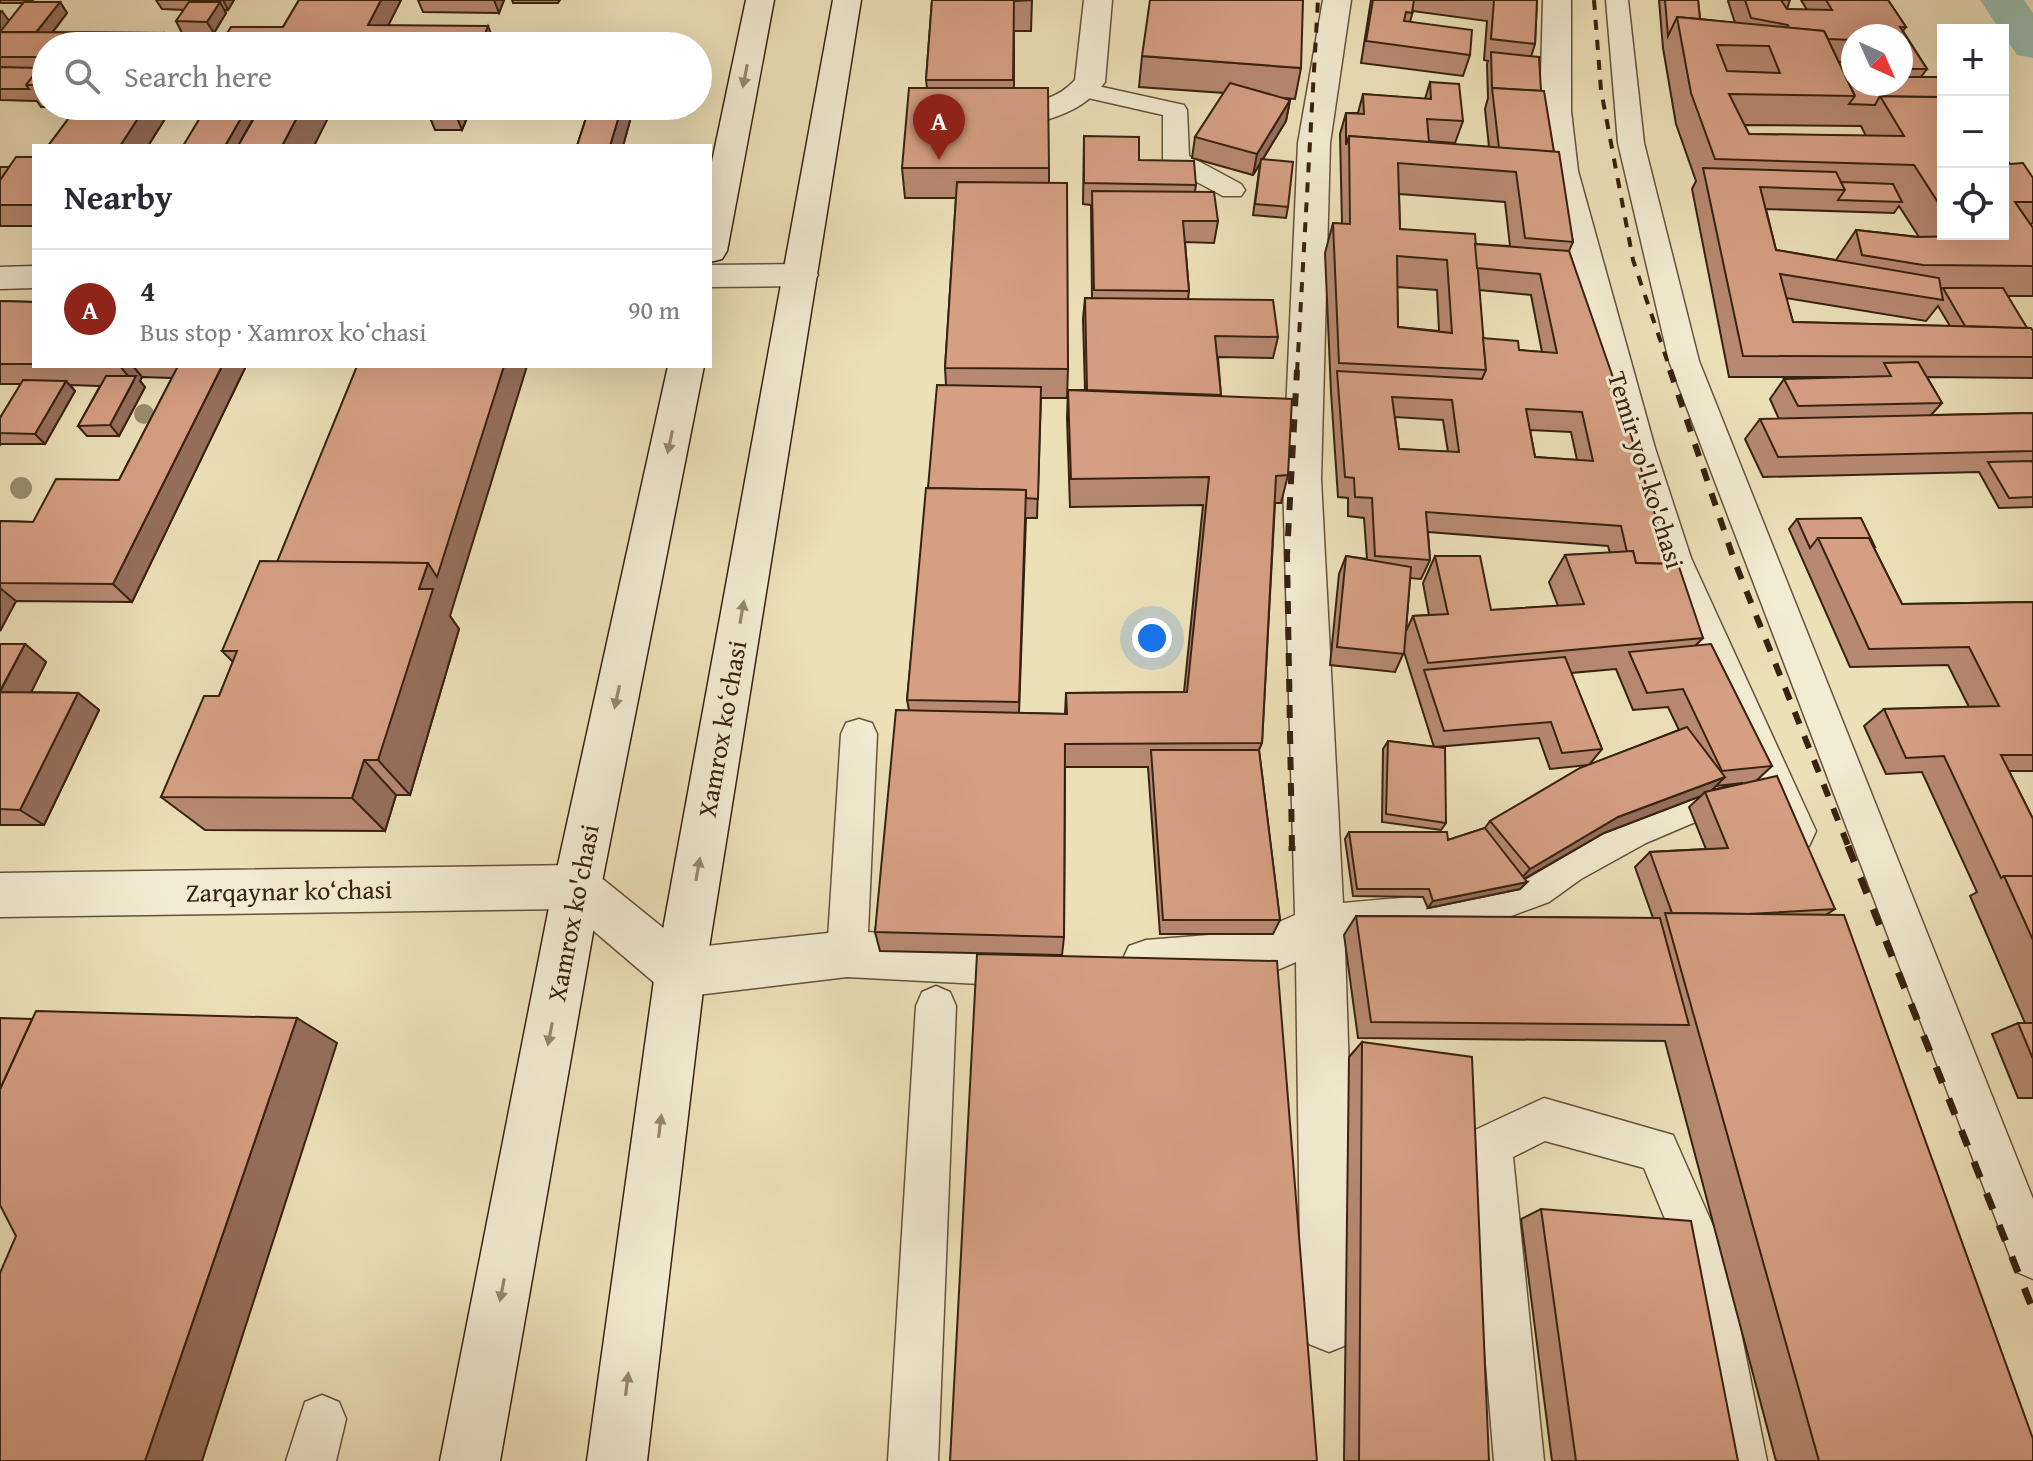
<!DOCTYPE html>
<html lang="en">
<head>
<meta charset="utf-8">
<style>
  :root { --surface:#fff; --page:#f7f7f7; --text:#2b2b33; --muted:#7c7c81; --line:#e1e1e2; --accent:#8f2418 }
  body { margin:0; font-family:"Gentium Book Plus",serif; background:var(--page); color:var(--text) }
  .controls { position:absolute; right:24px; top:24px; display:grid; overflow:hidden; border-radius:0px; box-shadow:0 8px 32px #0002 }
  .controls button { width:72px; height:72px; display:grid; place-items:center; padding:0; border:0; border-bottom:2px solid var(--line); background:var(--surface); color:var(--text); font:40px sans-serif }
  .compass { position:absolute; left:1841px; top:24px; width:72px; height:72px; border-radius:50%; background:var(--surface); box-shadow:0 8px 32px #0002; rotate:135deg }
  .you { position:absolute; left:1152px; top:638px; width:28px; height:28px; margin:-20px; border:6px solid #fff; border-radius:50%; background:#1a73e8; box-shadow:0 0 0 12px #1a73e833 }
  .badge { display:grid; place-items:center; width:52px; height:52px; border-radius:50%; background:var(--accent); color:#fff; font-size:26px; font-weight:700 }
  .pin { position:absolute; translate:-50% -66px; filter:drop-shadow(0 2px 4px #0008) }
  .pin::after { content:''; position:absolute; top:42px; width:28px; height:24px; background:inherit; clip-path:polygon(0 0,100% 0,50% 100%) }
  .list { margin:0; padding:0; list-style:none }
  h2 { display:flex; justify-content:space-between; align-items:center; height:104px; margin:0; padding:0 32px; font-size:34px }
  h2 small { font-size:26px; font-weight:400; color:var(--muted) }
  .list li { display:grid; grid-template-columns:52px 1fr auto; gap:24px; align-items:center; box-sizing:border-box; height:120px; padding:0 32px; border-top:2px solid var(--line) }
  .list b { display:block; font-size:30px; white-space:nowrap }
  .list p { margin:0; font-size:26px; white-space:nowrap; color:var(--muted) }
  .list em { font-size:26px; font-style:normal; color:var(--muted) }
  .icon { flex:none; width:44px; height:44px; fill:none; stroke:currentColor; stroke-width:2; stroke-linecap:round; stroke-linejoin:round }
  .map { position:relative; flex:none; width:2033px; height:1461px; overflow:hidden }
  .search { position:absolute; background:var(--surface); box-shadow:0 8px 32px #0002; left:32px; top:32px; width:680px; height:88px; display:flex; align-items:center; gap:20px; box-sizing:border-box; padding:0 28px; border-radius:44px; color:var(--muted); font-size:30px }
  .panel { position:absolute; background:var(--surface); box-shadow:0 8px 32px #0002; left:32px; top:144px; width:680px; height:224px; border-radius:0px }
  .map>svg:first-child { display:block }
</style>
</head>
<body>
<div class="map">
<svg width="2033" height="1461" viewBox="0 0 2033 1461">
  <rect width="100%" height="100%" fill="#ece0b9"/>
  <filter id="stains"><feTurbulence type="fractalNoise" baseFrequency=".0025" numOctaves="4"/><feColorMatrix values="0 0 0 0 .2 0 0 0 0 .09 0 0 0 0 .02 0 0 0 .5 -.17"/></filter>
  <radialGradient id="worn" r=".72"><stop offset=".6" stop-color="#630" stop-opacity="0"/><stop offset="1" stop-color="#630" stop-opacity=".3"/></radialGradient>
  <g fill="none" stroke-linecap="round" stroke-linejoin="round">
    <polygon fill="#99bdb0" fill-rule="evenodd" points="1980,0 2024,0 2033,13 2033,58 2017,55"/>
    <g stroke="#64523a" stroke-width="3">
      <g id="service">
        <polygon points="1606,0 1628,0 1644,143 1699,361 2033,1199 2033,1279 2017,1272 2010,1256 1669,361 1618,143"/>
        <polygon points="1084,83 1184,105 1187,110 1189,156 1241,184 1245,190 1241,196 1223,196 1167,166 1163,160 1163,115 1075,95 1072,90 1075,85"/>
        <polygon points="859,719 872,723 877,734 867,954 861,967 847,973 833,967 827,954 841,734 846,723"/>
        <polygon points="936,986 950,992 956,1006 938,1461 888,1461 916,1006 922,992"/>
        <polygon points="1544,1098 1673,1135 1725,1253 1767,1461 1717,1461 1679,1253 1644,1168 1545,1141 1513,1157 1544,1461 1494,1461 1468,1145 1475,1130"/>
        <polygon points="322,1395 339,1402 346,1419 336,1461 286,1461 305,1402"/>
      </g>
    </g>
    <g stroke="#64523a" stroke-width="3">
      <g id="minor">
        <path d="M1084 0H1112L1105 82C1079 119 1020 132 977 121L973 115 977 109C1012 100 1048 110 1075 80Z"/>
        <path d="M1323 0H1351L1330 143 1321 479 1343 903C1399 897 1466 897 1517 870 1528 865 1537 855 1547 849 1609 811 1676 787 1746 771L1664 594 1617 448 1546 171 1540 111 1543 0H1571V111L1578 171 1655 448 1691 558 1816 831 1809 846 1793 852 1777 846 1761 806 1693 823 1646 843 1581 879 1549 902 1484 926 1440 937 1345 948 1357 1324 1349 1344 1329 1352 1309 1344 1301 1324 1296 962 1261 977 1146 986 1129 980 1121 963 1129 946 1146 940 1259 931 1295 915 1283 479 1298 143Z"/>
        <polygon points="801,264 813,267 818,275 813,283 801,286 710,287 710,265"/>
        <polygon points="34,266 34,288 0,289 0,267"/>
        <polygon points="577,865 594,872 688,948 847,931 1037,941 1054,947 1062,964 1054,981 1037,987 847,977 680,997 663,990 568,909 0,917 0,873"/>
      </g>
    </g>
    <g stroke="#372210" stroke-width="3">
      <g id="secondary">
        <polygon points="746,0 774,0 727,251 722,259 710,262 710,171"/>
        <polygon points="833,0 861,0 705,973 647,1461 587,1461 655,973"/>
        <polygon points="668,366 704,366 601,887 500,1461 440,1461 553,887"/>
      </g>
    </g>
    <use href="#service" fill="#f3ebd2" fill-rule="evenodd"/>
    <use href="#minor" fill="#f3ebd2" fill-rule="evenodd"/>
    <use href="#secondary" fill="#f3ebd2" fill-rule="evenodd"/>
    <g stroke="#372210" stroke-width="4" stroke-dasharray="10 10" stroke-linecap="butt">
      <polyline points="1594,0 1601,90 1633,260 1671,372"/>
      <polyline points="1297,372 1318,0"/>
    </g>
    <g stroke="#372210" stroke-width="6" stroke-dasharray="13 13" stroke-linecap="butt">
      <polyline points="1670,370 1734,560 1849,848"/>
      <polyline points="1292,848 1287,555 1297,370"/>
    </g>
    <g stroke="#372210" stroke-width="7" stroke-dasharray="17 17" stroke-linecap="butt">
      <polyline points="1292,846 1292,851"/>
      <polyline points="1848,846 2033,1310"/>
    </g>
  </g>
  <g fill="#9a8e6e">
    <circle cx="144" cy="414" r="10"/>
    <circle cx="21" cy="488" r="11"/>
  </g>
  <g fill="#b88972" stroke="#372210" stroke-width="2" fill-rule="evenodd">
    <polygon points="0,0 33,0 31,2 60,2 67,13 53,32 164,33 170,43 221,43 283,27 299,0 401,0 388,25 496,46 46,46 46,106 173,106 148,146 48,146 77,107 41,107 37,101 0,100 0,11 9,21 23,3 0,3"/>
    <polygon points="156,0 234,0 228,10 224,10 226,13 214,33 182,33 176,21 184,10 162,9"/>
    <polygon points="418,0 504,0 499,13 423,12"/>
    <polygon points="512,0 560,0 558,3 513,3"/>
    <polygon points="932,0 1032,0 1031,31 1014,31 1014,88 1049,168 1049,183 1068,369 1067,398 1041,398 1037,518 1026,518 1019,713 1065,714 1066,693 1184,692 1203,505 1070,507 1067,418 1068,390 1085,390 1083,319 1085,298 1092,298 1091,205 1083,204 1084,136 1196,185 1195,191 1218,221 1214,243 1185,242 1189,291 1188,299 1278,337 1273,358 1218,357 1221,396 1288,475 1281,503 1275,503 1262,743 1259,750 1280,920 1273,934 1160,934 1148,767 1065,767 1064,937 1062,955 880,951 875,932 909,710 907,700 928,488 946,385 945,368 956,198 905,198 902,168 927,88 926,80"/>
    <path d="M1371 0H1537L1535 44 1531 57 1541 91 1573 242 1569 251 1670 564 1703 638 1696 645 1772 766 1756 781 1835 909 1826 915 2033 1461H1776L1665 1041 1358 1038 1344 935 1356 916 1653 918 1635 867 1650 852 1706 849 1689 807 1701 796 1604 833 1525 879 1527 882 1520 889 1428 908 1423 897 1353 896 1345 839 1349 832 1448 840 1485 828 1490 821 1588 765 1550 769 1539 738 1436 747 1446 823 1441 830 1382 822 1383 749 1388 741 1434 747 1404 652 1395 672 1330 665 1339 574 1346 556 1367 559 1364 518 1348 516V498L1338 497 1331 392 1325 253 1333 223 1342 224 1340 134 1346 113H1358L1363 94 1425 99 1430 82 1463 121 1455 143 1429 141V142L1489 147 1485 109 1488 98 1487 64 1488 61 1484 60 1487 21 1413 11 1410 22 1470 55 1463 76 1361 63ZM1399 194 1505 202 1510 246 1475 244 1400 229ZM1397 287 1437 290 1439 331 1398 327ZM1479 290 1531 295 1542 352 1519 350 1483 338ZM1395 417 1443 420 1448 452 1399 449ZM1530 430 1571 432 1577 460 1535 457ZM1428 532 1608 546 1610 553 1565 555 1549 582 1558 606 1491 610 1435 556 1423 583 1429 615 1413 616 1406 631 1410 578 1421 579 1430 560ZM1616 669 1633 710 1668 707 1679 730 1589 765 1602 749 1571 673ZM1743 783 1711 790 1716 786Z"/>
    <path d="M1659 0H1698L1700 19 1735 23 1728 1 1729 0H1790L1787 9 1807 10 1801 0H1888L1906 27 1903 31 1927 69 1921 77 1943 86V234H2003L2010 164 2033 178V222L2031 225 2033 228V296H2007L2027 328 2033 331V378L1927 377 1942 403 1931 415 2033 413V507L1999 508 1979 472 1763 477 1745 439 1760 419H1779L1770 399 1784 379 1850 377H1729L1692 189 1696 181 1676 124 1663 48ZM1853 36H1901V84L1846 77 1838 62H1853ZM1744 125 1861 126 1866 136 1749 134ZM1899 206 1919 237 1856 230 1836 260 1776 250 1766 209 1894 213ZM1786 298 1926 321 1938 306 1950 326 1793 322Z"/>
    <polygon points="1142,56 1301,68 1295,99 1284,98 1290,100 1286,121 1263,159 1288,207 1286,218 1253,215 1260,164 1253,175 1192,158 1195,137 1224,93 1139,87"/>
    <polygon points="427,106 472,106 462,130 435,130 426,108"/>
    <polygon points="547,106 634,106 623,146 577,146 589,108 548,108"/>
    <polygon points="34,157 34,226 0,226 0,167 9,167"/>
    <polygon points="0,301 34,302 34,366 246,366 132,602 16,601 0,631 0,521 33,522 119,480 172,378 142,377 140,381 145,387 119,436 87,436 78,426 100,386 70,385 75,391 45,444 1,444 0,445 0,418 21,384 0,384"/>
    <polygon points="1797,519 1874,548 1902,604 2033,602 2033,771 2009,771 2033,819 2033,1098 2018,1098 1992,1034 2018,1023 2025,1023 1970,896 1977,892 1922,772 1886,774 1864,726 1884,709 1969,707 1948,665 1850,667 1789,529"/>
    <polygon points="450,616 459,629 410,795 396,795 385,831 205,830 161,797 219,696 233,662 222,651"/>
    <polygon points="0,644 25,644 46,662 31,692 78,693 99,710 44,825 0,825"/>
    <polygon points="1362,1042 1489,1461 1344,1461 1349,1057"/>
    <polygon points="1541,1209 1738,1461 1552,1461 1521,1219"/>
  </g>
  <g fill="#966f5c" stroke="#372210" stroke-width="2">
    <polygon points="223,0 234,0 228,10"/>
    <polygon points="381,0 401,0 378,46 368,25"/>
    <polygon points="494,0 504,0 499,13"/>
    <polygon points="60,2 67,13 43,44 36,33"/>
    <polygon points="220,2 226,13 214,33 207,22"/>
    <polygon points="2,11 17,32 0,33 0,13"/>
    <polygon points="488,26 496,46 480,46"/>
    <polygon points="164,33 172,46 155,46"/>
    <polygon points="1290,100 1286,121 1253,175 1257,154"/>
    <polygon points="146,106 173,106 148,146 120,146"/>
    <polygon points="248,106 260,106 238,146 225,146"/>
    <polygon points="303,106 334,106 314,146 282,146"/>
    <polygon points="454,106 472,106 462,130 453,108"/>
    <polygon points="622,106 634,106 623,146 610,146"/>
    <polygon points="120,366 133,366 142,377 140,381 145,387 119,436 110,425 133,382"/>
    <polygon points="222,366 246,366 132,602 113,584"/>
    <polygon points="504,366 527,366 450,616 459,629 410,795 378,760 419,589 428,563"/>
    <polygon points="66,381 75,391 45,444 35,434"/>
    <polygon points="0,588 16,601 0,631"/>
    <polygon points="25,644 46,662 23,709 0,692"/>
    <polygon points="78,693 99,710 44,825 20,810"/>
    <polygon points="364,760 396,795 385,831 352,798"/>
    <polygon points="1725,777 1709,793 1705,792 1701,796 1604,833 1517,883 1530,869 1618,817"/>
    <polygon points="1527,882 1520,889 1428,908 1433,901"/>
    <polygon points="297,1018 337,1043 202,1461 145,1461"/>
  </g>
  <g fill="#d69f84" stroke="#372210" stroke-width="2" fill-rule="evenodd">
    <polygon points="299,0 381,0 368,25 488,26 480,46 219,46 231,27 283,27"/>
    <polygon points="932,0 1032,0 1014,1 1013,80 926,80"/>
    <polygon points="1150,0 1303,0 1301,68 1142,56"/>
    <polygon points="1373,0 1414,0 1412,13 1406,12 1404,21 1472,30 1470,55 1366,41"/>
    <polygon points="1494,0 1537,0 1535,44 1491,39"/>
    <polygon points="1665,0 1698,0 1700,19 1677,17 1668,36"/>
    <polygon points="1745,0 1781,0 1787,9 1832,10 1826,0 1888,0 1906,27 1900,27 1927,69 1901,69 1901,36 1853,36 1853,40 1828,39 1824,31 1789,28 1788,25 1751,18"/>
    <polygon points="24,2 60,2 36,32 0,32"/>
    <polygon points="189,2 220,2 207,22 176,21"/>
    <path d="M1677 17 1824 31 1855 96 1729 94 1749 134 1904 136 1880 96 1943 97V210L1914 165 1715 159 1691 93ZM1717 45 1769 46 1780 73 1727 71Z"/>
    <polygon points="0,32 164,33 155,46 46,46 46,57 0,57"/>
    <polygon points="170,43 221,43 219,46 168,46"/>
    <polygon points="1491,52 1539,57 1541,91 1492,88"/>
    <polygon points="46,58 46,85 26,85"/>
    <polygon points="0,67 39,68 26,85 29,89 0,89"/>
    <polygon points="1846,77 1853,77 1853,84 1901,84 1901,77 1937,77 1943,86 1943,97 1880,96 1875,105 1849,104 1855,96"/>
    <polygon points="1430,82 1459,84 1463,121 1427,119 1429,142 1349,136 1346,145 1346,113 1364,114 1363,94 1431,99"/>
    <polygon points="1230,83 1290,100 1257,154 1195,137"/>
    <polygon points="909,88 1048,88 1049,168 902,168"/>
    <polygon points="1492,88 1544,91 1554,152 1499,148"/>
    <polygon points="78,106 146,106 120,146 48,146"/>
    <polygon points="199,106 248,106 225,146 183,146 204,111 196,111"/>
    <polygon points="261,106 303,106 282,146 238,146"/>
    <polygon points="427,106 454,106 453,108 426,108"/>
    <polygon points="590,106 622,106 610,146 577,146"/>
    <polygon points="1084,136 1139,137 1139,160 1194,161 1196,185 1084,183"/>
    <path d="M1349 136 1559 152 1573 242 1525 238 1516 172 1398 163 1400 229 1475 234 1486 370 1339 363 1333 223 1350 224ZM1397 256 1447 260 1452 333 1398 327Z"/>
    <polygon points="2003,154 2010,164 2023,163 2033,178 2033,202 2015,202 2033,228 2033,266 1923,265 1862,255 1856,230 1917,237 1960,236 1959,234 2003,234"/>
    <polygon points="16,157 34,157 34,205 0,205 0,180"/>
    <polygon points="1261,159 1293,162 1288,207 1255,204"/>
    <polygon points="0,167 9,167 0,180"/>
    <polygon points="1703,168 1836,172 1845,190 1760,187 1776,250 1939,278 1943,300 1780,274 1793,322 2031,328 2033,331 2033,357 1743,356"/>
    <polygon points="957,182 1067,183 1068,369 945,368"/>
    <polygon points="1841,182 1893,184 1902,202 1838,200 1845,190"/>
    <polygon points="1092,191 1214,192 1218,221 1183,221 1189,291 1094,290"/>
    <path d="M1475 244 1569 251 1616 386 1670 564 1636 563 1633 551 1627 552 1621 526 1426 512 1430 560 1375 556 1372 498 1355 497 1354 478 1345 477 1337 371 1482 379 1486 370 1483 338 1518 341 1519 350 1557 353 1540 274 1477 268ZM1392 397 1452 400 1459 452 1399 449ZM1526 409 1582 412 1593 461 1535 457Z"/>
    <polygon points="1943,288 2003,288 2027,328 1965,326"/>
    <polygon points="1085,298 1273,300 1278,337 1215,336 1221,395 1087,390"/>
    <polygon points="0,301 34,302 34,364 0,364"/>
    <polygon points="1918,362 1942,403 1798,406 1784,379 1891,376 1884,363"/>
    <polygon points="178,366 222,366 113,584 0,583 0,521 33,522 56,479 119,480"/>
    <polygon points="357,366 504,366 437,577 428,563 277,562"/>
    <polygon points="106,376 136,376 110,425 78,426"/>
    <polygon points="23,380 66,381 35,434 0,433 0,418"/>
    <polygon points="937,385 1041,387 1038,499 1026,498 1026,490 928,488"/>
    <polygon points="1068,390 1292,399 1288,475 1276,476 1262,743 1065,744 1064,937 875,932 896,710 1067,714 1066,693 1187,692 1209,477 1071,479"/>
    <polygon points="2033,413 2033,451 1778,457 1760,419"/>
    <polygon points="2032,461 2033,463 2033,497 2009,498 1988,462"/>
    <polygon points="926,488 1026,490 1019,702 907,700"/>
    <polygon points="1861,518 1875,547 1874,547 1869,538 1818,538 1810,548 1797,519"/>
    <polygon points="1818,538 1869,538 1902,604 2033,602 2033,755 2001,755 2033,819 2033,876 2004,876 2001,878 1944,756 1906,758 1884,709 1999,706 1969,647 1869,649"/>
    <polygon points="1633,551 1636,563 1678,564 1703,638 1428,663 1413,616 1448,614 1435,556 1480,556 1491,610 1584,604 1565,555"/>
    <polygon points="1346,556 1411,567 1404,654 1337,647"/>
    <polygon points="260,561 428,563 419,589 433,589 378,760 364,760 352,798 161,797 204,696 219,696 237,651 222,651"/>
    <polygon points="0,644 25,644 0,691"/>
    <polygon points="1711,644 1772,766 1722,771 1683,689 1647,693 1629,652"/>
    <polygon points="1565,657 1602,749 1562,753 1551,722 1444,731 1424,670"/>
    <polygon points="0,692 78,693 20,810 0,809"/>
    <polygon points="1687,727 1725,777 1618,817 1530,869 1490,821 1580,768"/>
    <polygon points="1388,741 1445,748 1446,823 1386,814"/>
    <polygon points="1151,750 1259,750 1280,920 1163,920"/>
    <polygon points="1777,776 1835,909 1748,914 1672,913 1650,852 1728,848 1705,792"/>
    <polygon points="1485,828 1527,882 1433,901 1429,889 1357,889 1349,832 1447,832 1448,840"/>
    <polygon points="2004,876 2033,876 2033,940"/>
    <polygon points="1665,913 1844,915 2033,1439 2033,1461 1819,1461"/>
    <polygon points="1356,916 1660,918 1689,1025 1371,1022"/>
    <polygon points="977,954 1277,961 1317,1461 950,1461"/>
    <polygon points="36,1011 297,1018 145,1461 0,1461 0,1273 16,1236 0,1205 0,1089"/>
    <polygon points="0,1018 32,1019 0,1089"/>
    <polygon points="2018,1023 2033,1023 2033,1059"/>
    <polygon points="1362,1042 1472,1057 1489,1461 1359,1461"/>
    <polygon points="1541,1209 1691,1221 1738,1461 1576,1461"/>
  </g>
  <defs><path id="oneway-solid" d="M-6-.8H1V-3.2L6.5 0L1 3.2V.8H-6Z" transform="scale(2)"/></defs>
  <g fill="#958671">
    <use href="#oneway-solid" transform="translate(745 76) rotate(101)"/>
    <use href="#oneway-solid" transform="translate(670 442) rotate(102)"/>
    <use href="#oneway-solid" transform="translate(742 612) rotate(-80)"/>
    <use href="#oneway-solid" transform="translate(617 697) rotate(102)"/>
    <use href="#oneway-solid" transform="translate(698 869) rotate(-80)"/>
    <use href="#oneway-solid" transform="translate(550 1034) rotate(101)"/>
    <use href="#oneway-solid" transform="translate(660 1126) rotate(-83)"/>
    <use href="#oneway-solid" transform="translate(502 1290) rotate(101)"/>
    <use href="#oneway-solid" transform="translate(627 1384) rotate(-83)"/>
  </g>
  <g text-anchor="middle" stroke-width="6" stroke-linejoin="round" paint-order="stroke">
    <g font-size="26" fill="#372210" stroke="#f3ebd2">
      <text transform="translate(1646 470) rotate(73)" y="9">Temir yo'l ko'chasi</text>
      <text transform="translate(722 729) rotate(-80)" y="9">Xamrox koʻchasi</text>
      <text transform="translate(289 891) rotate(-1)" y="9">Zarqaynar ko‘chasi</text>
      <text transform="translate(573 913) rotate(-79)" y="9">Xamrox ko'chasi</text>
    </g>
  </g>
  <rect width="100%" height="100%" filter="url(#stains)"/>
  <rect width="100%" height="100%" fill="url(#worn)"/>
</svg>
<div class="controls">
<button>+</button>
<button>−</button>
<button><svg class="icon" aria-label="locate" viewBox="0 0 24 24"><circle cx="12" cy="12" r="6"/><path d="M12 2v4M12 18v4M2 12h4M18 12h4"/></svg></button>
</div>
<svg class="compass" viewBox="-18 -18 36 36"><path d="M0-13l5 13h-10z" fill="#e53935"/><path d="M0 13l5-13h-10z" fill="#7c7c81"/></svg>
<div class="you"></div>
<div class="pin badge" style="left:939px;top:160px">A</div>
<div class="search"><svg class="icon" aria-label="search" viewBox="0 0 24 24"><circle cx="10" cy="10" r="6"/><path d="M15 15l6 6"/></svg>Search here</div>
<section class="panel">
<h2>Nearby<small></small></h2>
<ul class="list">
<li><span class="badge">A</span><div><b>4</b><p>Bus stop · Xamrox koʻchasi</p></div><em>90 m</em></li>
</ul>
</section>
</div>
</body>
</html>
